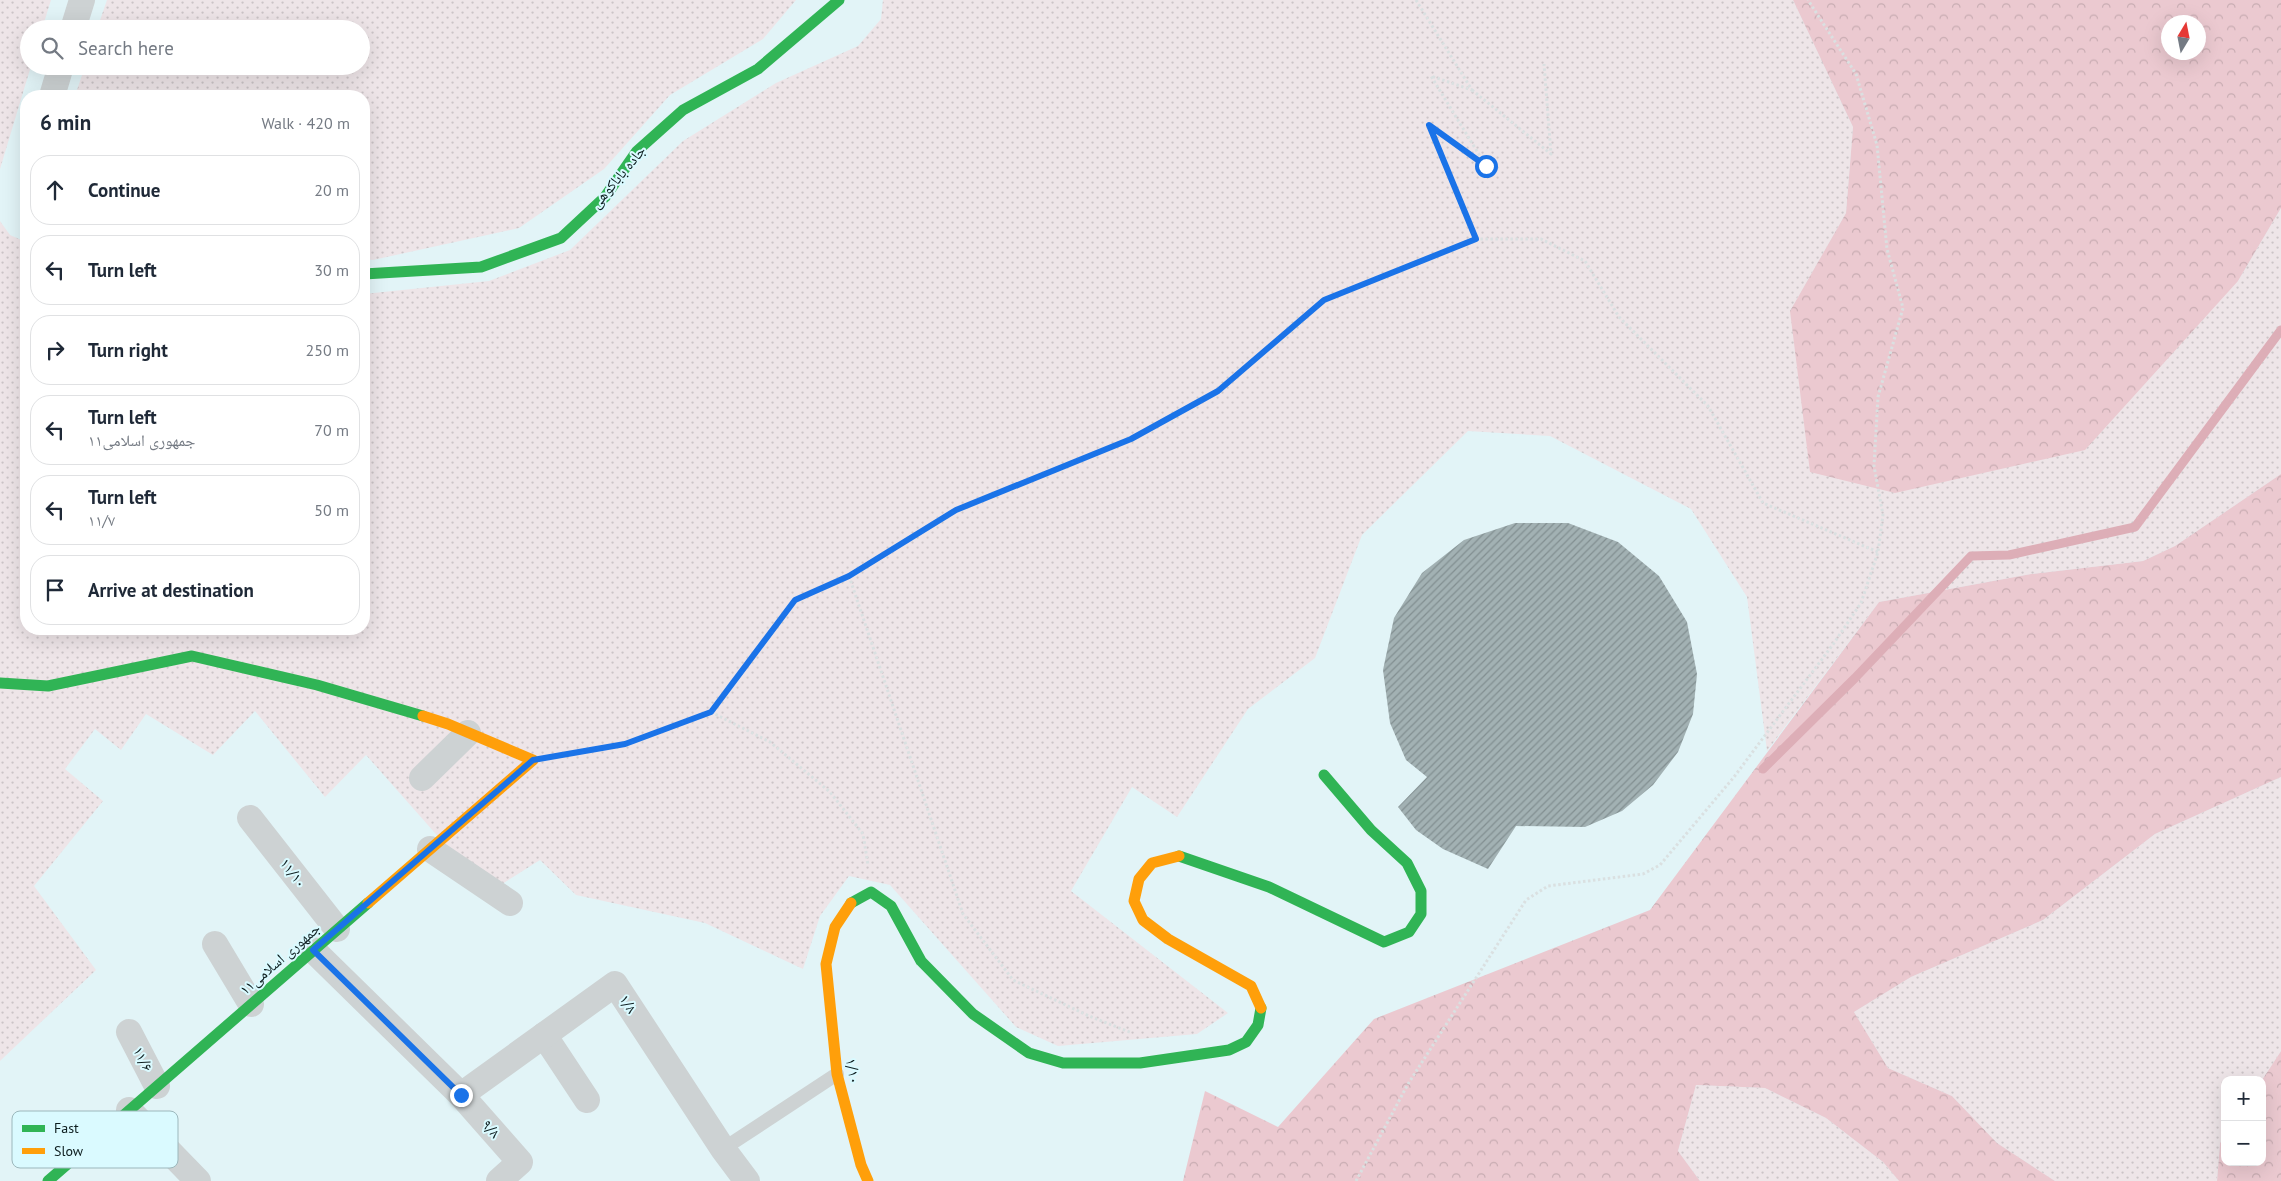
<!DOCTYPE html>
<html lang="en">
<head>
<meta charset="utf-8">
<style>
  :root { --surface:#fff; --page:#f6f6f7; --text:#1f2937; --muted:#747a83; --line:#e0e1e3 }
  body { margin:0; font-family:"PT Sans","Noto Naskh Arabic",sans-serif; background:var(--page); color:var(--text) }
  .controls { position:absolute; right:15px; bottom:15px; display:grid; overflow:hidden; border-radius:10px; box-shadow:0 5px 20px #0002 }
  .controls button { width:45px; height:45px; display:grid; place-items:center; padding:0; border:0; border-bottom:1px solid var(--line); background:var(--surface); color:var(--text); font:25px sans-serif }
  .compass { position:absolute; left:2161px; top:15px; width:45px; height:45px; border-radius:50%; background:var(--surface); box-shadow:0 5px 20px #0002; rotate:10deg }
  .stop { position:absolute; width:15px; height:15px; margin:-11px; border:4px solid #1a73e8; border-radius:50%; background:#fff }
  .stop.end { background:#1a73e8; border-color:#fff; box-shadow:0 1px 5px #0008 }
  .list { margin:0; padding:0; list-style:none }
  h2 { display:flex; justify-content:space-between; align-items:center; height:65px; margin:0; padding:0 20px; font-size:21px }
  h2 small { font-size:16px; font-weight:400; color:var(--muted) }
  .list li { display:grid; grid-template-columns:32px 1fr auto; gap:15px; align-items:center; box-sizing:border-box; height:70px; margin:0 10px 10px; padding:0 10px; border:1px solid var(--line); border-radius:20px }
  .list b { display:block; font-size:19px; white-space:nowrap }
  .list p { margin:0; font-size:16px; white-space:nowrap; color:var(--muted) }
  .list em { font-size:16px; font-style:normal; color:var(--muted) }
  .icon { flex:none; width:28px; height:28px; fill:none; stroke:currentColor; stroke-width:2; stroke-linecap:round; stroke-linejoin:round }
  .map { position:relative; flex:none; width:2281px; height:1181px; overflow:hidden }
  .search { position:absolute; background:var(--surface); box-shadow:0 5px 20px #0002; left:20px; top:20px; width:350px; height:55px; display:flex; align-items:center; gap:12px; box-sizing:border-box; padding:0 18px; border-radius:28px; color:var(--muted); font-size:19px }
  .panel { position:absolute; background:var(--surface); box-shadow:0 5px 20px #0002; left:20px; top:90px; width:350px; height:545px; border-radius:20px }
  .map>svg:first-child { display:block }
</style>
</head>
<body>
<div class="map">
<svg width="2281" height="1181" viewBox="0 0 2281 1181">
  <defs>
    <pattern id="grass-dots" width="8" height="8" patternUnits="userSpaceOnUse" patternTransform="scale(1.25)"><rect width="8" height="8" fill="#eee5e8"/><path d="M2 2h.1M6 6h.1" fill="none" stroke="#cbc4c7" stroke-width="1.8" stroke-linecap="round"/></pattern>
    <pattern id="forest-crowns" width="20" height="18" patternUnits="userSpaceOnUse" patternTransform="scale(1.25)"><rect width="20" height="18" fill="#ebc9d0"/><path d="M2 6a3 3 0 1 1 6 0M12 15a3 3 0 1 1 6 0" fill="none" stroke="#c8acb2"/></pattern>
    <pattern id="building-hatch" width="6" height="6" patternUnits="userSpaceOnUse" patternTransform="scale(1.25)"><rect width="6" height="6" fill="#a2b1b3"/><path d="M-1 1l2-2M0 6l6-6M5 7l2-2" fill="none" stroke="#828f91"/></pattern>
  </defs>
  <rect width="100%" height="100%" fill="#e2f4f7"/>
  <g fill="url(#grass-dots)">
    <polygon points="0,0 51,0 42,29 29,29 29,66 31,66 0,169"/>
    <polygon points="107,0 796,0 763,39 670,95 604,169 519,228 373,260 364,259 364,96 75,96 85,66 361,66 361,29 97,29"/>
    <polygon points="883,0 1793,0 1853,127 1846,213 1790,311 2238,281 2281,208 2281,474 2175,546 2143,561 2031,574 1879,602 1767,751 1747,597 1691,509 1550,436 1468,431 1362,535 1315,658 1248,709 1177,817 1132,787 1071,891 1228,1013 1197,1034 1058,1046 1016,1027 890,885 849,876 820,916 803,969 705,923 576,895 540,860 488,893 366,755 325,797 255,711 213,755 146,714 121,750 95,729 65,769 103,801 34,886 96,970 0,1061 0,221 10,235 26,242 26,629 364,629 364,294 489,281 570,250 683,141 776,83 858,46 881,19"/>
    <polygon points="2281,777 2281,1051 2262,1080 2225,1080 2225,1136 2220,1143 2217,1181 2055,1181 1997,1143 1952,1096 1888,1068 1854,1012 1911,977 2043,920 2155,834"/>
    <polygon points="1696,1085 1765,1088 1826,1118 1883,1162 1899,1181 1700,1181 1678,1151"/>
  </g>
  <g fill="url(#forest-crowns)" fill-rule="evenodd">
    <path d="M1793 0H2281V208L2238 281 2085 450 1895 493 1810 472 1790 311 1846 213 1853 127ZM2168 22H2198V52H2168Z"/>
    <polygon points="2281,474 2281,777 2155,834 2043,920 1911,977 1854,1012 1888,1068 1952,1096 1997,1143 2055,1181 1899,1181 1883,1162 1826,1118 1765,1088 1696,1085 1678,1151 1700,1181 1183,1181 1205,1091 1278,1127 1374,1019 1650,910 1879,602 2031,574 2143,561 2175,546"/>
    <polygon points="2281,1051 2281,1181 2217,1181 2220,1143 2225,1136 2225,1162 2262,1162 2262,1080"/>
  </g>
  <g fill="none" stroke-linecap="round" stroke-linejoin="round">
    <polyline stroke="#ddaeb7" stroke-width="9" points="1763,769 1855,678 1971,556 2009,555 2135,527 2281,330"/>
  </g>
  <polygon fill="url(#building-hatch)" points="1515,523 1568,523 1618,542 1659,576 1687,622 1697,674 1693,714 1678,752 1653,785 1622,811 1585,827 1516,826 1488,869 1443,849 1416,830 1398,807 1427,777 1406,760 1390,723 1383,670 1394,618 1422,573 1464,540"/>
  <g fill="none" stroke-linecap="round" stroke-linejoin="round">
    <g stroke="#dae0e1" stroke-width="3" stroke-dasharray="2.5 2.5" stroke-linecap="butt">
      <polyline points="1416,0 1472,90 1431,76 1486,166 1429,125 1476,239"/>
      <polyline points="1472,90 1551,154 1544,64"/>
      <polyline points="849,576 963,914 1013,980 1089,1016 1132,1033"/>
      <polyline points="711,712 770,742 830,792 863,834 868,865"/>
      <polyline points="559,756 625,745 711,712 795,600 849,576 955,510 1131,439 1218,391 1324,300 1476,239 1541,239 1585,261 1619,317 1708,406 1763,503 1878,552"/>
      <polyline points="1356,1181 1408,1084 1526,900 1548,886 1643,874 1660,865 1734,777 1834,643 1861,603 1878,552 1883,515 1874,466 1878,397 1903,308 1887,249 1877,145 1856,74 1808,0"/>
    </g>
    <polyline stroke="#cdd2d3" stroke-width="14" points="723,1149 837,1074"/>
    <g stroke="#cdd2d3" stroke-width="26">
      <polyline points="73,29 82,0"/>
      <polyline points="52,96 61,66"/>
      <polyline points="422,778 468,733"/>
      <polyline points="250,818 337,929"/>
      <polyline points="430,849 510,903"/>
      <polyline points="215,944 251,1004"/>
      <polyline points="313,950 461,1095 520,1162 499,1181"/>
      <polyline points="129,1032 157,1086"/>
      <polyline points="544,1035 587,1100"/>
      <polyline points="461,1095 615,984 723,1149 747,1181"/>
      <polyline points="129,1110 198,1181"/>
    </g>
    <g stroke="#30b455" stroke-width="11">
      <polyline points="364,274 481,267 561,238 605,197 637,151 683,110 758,69 839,0"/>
      <polyline points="0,683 48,686 192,656 317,685 423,716"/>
      <polyline points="1179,856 1269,887 1384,942 1409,932 1421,914 1421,891 1407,863 1371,830 1324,775"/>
      <polyline points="851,903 871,892 891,906 921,961 973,1014 1029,1053 1063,1063 1140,1063 1229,1050 1246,1042 1258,1025 1261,1008"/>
      <polyline points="48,1181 368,903"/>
    </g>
    <g stroke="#ff9f0a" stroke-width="11">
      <polyline points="1179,856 1152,863 1139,879 1134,901 1143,920 1168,939 1251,986 1261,1008"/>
      <polyline points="368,903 533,760 448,724 423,716"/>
      <polyline points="851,903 835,927 826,964 837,1074 861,1165 868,1181"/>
    </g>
  </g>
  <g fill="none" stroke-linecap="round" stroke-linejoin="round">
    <polyline stroke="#1a73e8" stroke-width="6" points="461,1095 313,950 533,760 625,744 711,712 795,600 849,576 956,510 1131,439 1218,391 1324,300 1476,239 1429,125 1486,166"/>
  </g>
  <g text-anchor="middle" stroke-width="4" stroke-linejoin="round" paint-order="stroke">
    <g font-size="15" fill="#0c1c1e" stroke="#dafaff">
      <text transform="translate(618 177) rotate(-50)" y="5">جاده باباکوهی</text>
      <text transform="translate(293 873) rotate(52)" y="5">۱۱/۱۰</text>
      <text transform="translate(280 959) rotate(-41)" y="5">جمهوری اسلامی۱۱</text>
      <text transform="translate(628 1004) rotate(57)" y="5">۱/۸</text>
      <text transform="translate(143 1059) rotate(63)" y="5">۱۱/۶</text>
      <text transform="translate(853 1071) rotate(80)" y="5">۱/۱۰</text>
      <text transform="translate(491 1129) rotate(49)" y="5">۹/۸</text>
    </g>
  </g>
  <rect x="12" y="1111" width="166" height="57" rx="8" fill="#dafaff" stroke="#9cb7bc" stroke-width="1"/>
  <rect x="22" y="1125" width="23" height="7" fill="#30b455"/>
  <rect x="22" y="1148" width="23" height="6" fill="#ff9f0a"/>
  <g font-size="14" fill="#0c1c1e">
    <text x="54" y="1133">Fast</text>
    <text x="54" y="1156">Slow</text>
  </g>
</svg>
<div class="controls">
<button>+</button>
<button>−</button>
</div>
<svg class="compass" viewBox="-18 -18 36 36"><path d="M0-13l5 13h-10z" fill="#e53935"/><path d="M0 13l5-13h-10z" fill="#747a83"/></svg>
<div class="stop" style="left:1486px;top:166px"></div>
<div class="stop end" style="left:461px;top:1095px"></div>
<div class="search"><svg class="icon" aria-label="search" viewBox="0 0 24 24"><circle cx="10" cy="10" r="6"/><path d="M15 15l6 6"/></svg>Search here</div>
<section class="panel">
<h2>6 min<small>Walk · 420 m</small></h2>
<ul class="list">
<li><svg class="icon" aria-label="ahead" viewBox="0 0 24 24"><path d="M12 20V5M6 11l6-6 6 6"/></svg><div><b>Continue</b></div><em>20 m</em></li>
<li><svg class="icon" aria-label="left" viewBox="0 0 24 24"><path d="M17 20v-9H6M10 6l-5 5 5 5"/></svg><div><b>Turn left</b></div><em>30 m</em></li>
<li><svg class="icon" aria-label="right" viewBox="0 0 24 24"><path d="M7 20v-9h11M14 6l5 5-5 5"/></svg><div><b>Turn right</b></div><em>250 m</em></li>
<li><svg class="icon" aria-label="left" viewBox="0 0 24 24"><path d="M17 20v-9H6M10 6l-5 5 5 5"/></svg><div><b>Turn left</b><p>جمهوری اسلامی۱۱</p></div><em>70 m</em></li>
<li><svg class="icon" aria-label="left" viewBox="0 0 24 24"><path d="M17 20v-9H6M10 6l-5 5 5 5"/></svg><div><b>Turn left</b><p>۱۱/۷</p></div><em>50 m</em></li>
<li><svg class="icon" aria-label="arrive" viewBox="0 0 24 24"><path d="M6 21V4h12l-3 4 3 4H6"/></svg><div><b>Arrive at destination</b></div></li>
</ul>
</section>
</div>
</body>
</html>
